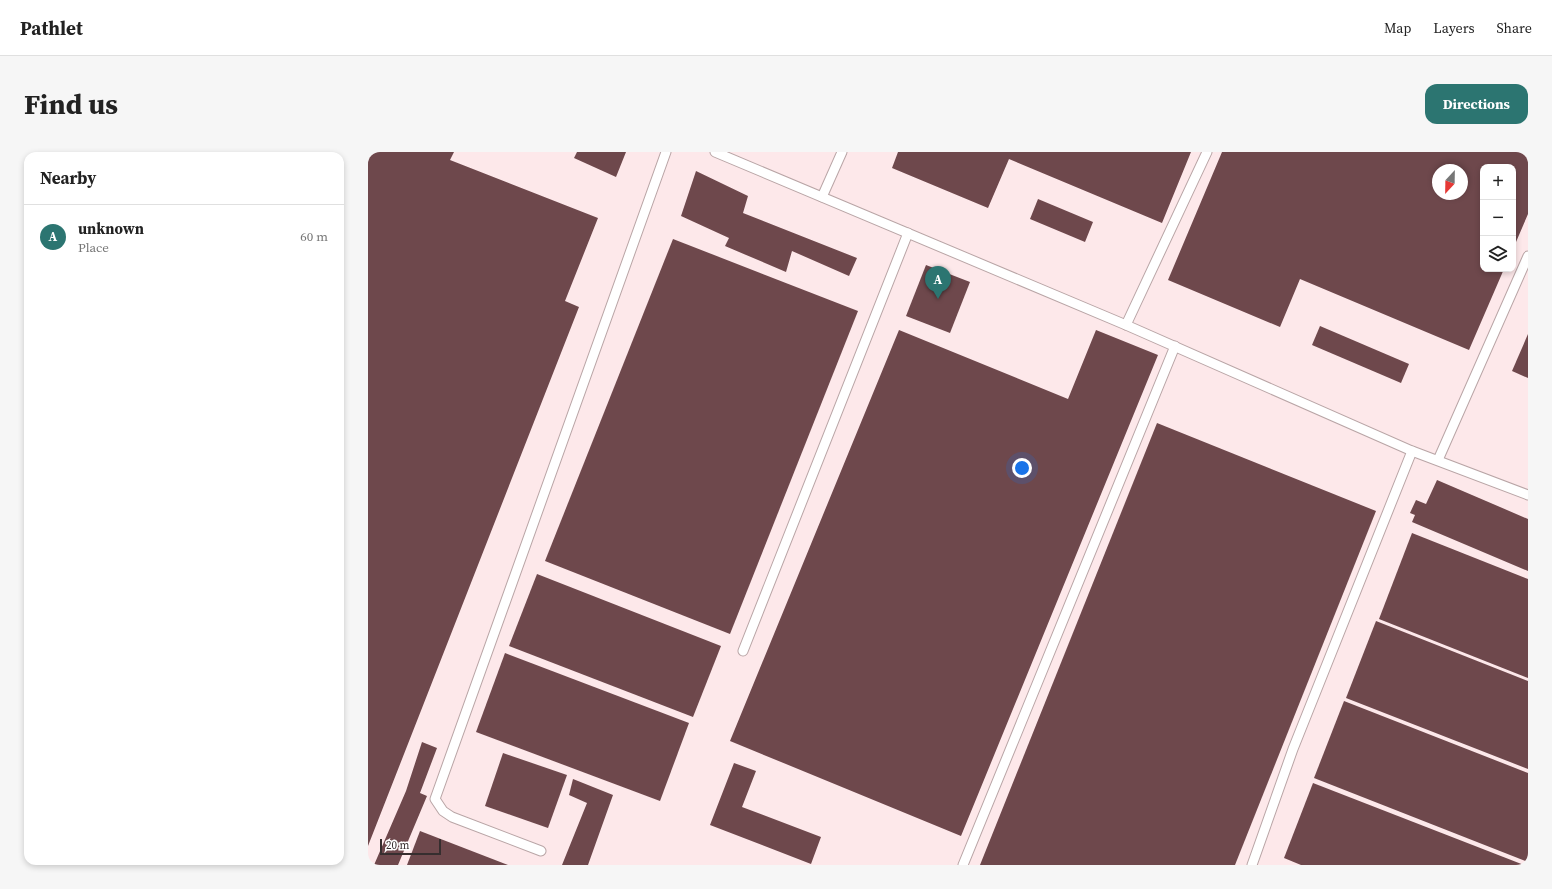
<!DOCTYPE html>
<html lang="en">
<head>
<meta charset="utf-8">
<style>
  :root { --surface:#fff; --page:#f6f6f6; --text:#222; --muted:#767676; --line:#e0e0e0; --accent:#2c7571 }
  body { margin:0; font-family:"Source Serif 4",serif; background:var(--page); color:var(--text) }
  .controls { position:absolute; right:12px; top:12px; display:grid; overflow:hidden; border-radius:8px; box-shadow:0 2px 6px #0003 }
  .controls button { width:36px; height:36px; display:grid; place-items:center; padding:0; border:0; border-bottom:1px solid var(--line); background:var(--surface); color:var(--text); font:20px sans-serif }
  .compass { position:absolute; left:1064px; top:12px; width:36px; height:36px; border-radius:50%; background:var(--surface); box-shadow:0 2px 6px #0003; rotate:202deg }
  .scale { position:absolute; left:12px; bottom:10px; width:61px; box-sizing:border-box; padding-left:4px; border:2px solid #362e2f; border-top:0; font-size:11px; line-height:14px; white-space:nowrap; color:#362e2f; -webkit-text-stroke:3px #fff; paint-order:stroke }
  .you { position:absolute; left:654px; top:316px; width:14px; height:14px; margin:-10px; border:3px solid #fff; border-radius:50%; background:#1a73e8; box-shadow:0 0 0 6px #1a73e833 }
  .badge { display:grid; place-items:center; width:26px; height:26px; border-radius:50%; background:var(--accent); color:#fff; font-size:13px; font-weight:700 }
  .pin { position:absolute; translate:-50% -33px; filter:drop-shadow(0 1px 2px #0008) }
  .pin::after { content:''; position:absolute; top:21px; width:14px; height:12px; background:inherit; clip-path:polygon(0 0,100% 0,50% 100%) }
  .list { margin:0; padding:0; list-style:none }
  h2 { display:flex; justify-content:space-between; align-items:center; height:52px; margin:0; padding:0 16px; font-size:17px }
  h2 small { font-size:13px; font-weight:400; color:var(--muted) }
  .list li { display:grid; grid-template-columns:26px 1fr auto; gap:12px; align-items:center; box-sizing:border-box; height:64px; padding:0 16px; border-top:1px solid var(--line) }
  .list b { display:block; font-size:15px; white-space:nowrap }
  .list p { margin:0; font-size:13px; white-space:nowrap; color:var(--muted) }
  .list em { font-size:13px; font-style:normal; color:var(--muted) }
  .icon { flex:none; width:22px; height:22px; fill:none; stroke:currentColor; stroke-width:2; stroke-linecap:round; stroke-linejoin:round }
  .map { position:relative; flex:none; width:1160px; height:713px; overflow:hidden; border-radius:12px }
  header { display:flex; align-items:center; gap:24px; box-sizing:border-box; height:56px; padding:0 20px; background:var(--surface); border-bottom:1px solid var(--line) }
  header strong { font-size:19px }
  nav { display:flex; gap:22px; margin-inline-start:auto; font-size:14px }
  .intro { display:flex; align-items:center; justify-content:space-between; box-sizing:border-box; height:96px; padding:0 24px }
  h1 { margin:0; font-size:28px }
  .button { padding:10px 18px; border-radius:12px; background:var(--accent); color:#fff; font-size:14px; font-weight:700 }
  main { display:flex; gap:24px; padding:0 24px }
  aside { flex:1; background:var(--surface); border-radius:12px; box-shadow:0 2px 6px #0003 }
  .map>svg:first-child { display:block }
</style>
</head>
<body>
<header>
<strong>Pathlet</strong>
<nav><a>Map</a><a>Layers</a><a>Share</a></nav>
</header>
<div class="intro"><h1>Find us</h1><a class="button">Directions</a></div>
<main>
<aside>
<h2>Nearby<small></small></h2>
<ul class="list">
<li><span class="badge">A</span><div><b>unknown</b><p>Place</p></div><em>60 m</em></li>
</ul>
</aside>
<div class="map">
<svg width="1160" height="713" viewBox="0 0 1160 713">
  <rect width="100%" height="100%" fill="#fde8ea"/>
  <g fill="#6e484c" fill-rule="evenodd">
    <polygon points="0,0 86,0 82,8 230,66 197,149 211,155 0,694"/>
    <polygon points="209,0 258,0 248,25 206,6"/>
    <polygon points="530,0 823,0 794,71 641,7 620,56 524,16"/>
    <path d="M854 0H1160V62L1145 97V15H1115V117H1136L1101 198 932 127 912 175 800 128ZM1070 18H1094V42H1070Z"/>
    <polygon points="328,19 380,44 375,61 489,106 481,124 424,99 418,120 357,94 361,86 313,64"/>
    <polygon points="670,47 725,70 717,90 662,67"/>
    <polygon points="305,87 490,159 362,482 177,409"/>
    <polygon points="558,113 602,130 582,181 538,164"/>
    <polygon points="952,174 1041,212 1033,231 944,193"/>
    <polygon points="531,178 700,247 728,178 790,203 593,684 362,589"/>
    <polygon points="1160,182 1160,226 1144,219"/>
    <polygon points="789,271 1008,359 867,713 612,713"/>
    <polygon points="1069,328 1160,367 1160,419 1044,370 1047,363 1042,361 1048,348 1058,352"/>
    <polygon points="1044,381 1160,427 1160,526 1011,467"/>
    <polygon points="169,422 353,494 325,565 141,494"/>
    <polygon points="1008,469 1160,529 1160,617 978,546"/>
    <polygon points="137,501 321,571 292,649 108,580"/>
    <polygon points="976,549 1160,621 1160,710 946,626"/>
    <polygon points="54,590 69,596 52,641 59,644 30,713 6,713 38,639"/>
    <polygon points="135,601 199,623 180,676 117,654"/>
    <polygon points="366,611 388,619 374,655 453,685 443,712 342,673"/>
    <polygon points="205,627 245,643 220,713 194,713 219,651 201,643"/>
    <polygon points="945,631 1156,713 933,713 916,706"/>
    <polygon points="52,679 140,713 39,713"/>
  </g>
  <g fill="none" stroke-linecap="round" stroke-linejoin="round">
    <g stroke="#b9a5a6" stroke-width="11">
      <g id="service">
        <polyline points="347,0 758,173 1044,299 1160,343"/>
        <polyline points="454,45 474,0"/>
        <polyline points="758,173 839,0"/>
        <polyline points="1070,308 1160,104"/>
        <polyline points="375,499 540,81"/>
        <polyline points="173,699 84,665 75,659 67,647 298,0"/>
        <polyline points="595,713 807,194"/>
        <polyline points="884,713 925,597 1044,299"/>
      </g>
    </g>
    <use href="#service" stroke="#fff" stroke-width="9"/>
  </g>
</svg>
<div class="controls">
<button>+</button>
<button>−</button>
<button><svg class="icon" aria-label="layers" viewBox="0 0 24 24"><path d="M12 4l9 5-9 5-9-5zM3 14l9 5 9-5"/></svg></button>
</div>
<svg class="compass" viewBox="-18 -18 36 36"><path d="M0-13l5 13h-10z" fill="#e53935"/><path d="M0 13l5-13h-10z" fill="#767676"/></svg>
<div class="scale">20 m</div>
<div class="you"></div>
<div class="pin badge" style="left:570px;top:147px">A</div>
</div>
</main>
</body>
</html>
